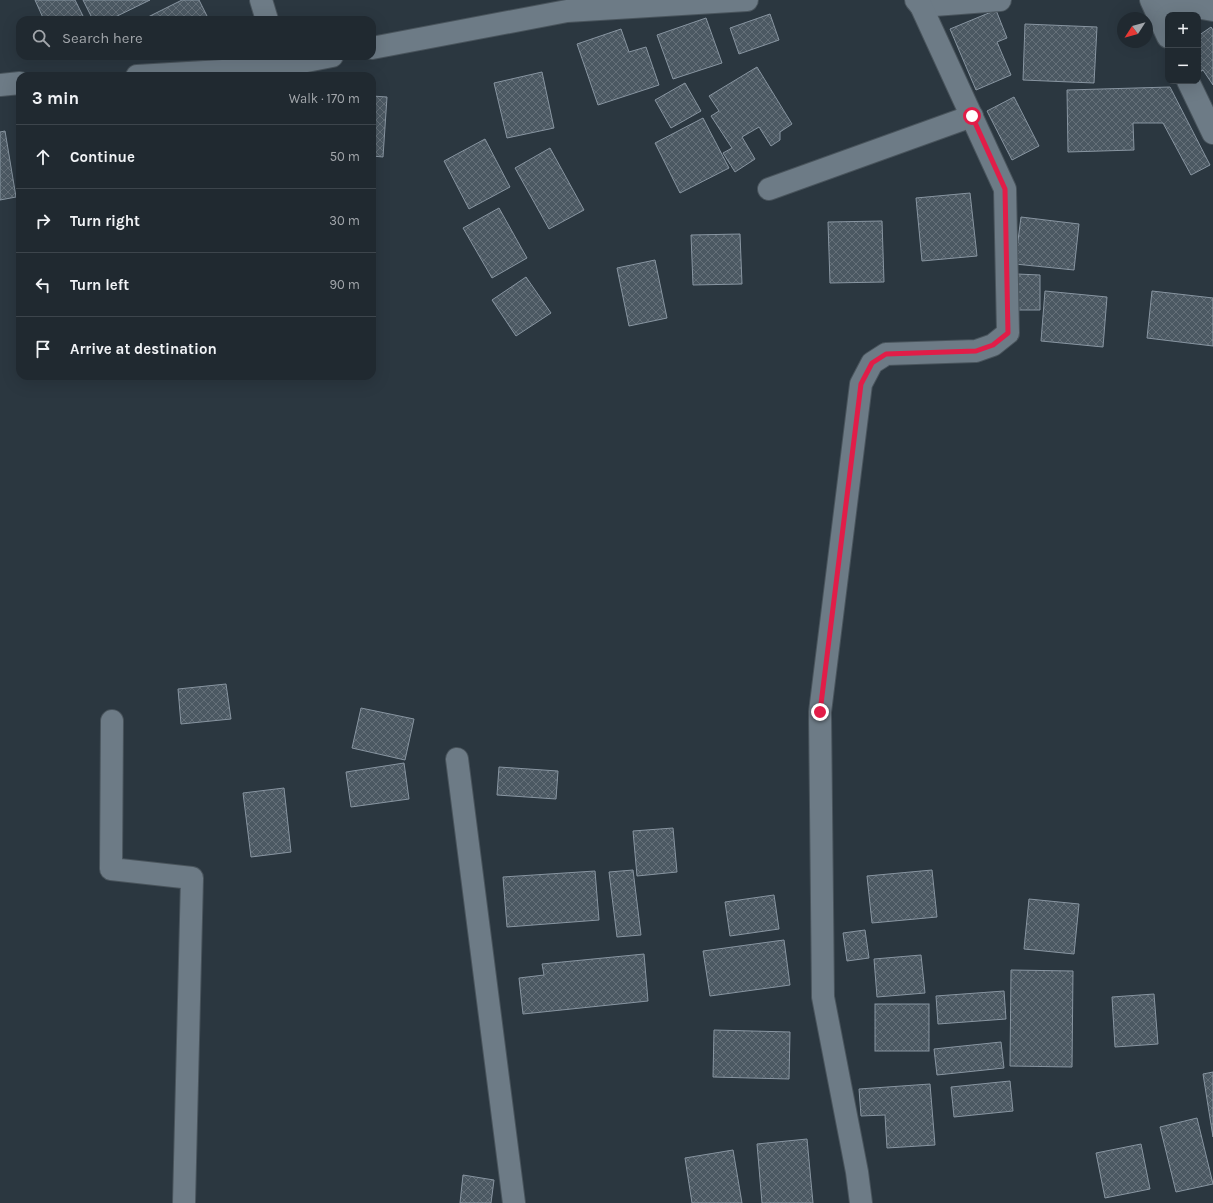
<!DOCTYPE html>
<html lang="en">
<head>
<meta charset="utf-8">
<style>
  :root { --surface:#202930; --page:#2d353c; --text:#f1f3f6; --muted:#a2a6ab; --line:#3d454c }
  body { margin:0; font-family:Karla,sans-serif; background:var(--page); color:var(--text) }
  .controls { position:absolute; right:12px; top:12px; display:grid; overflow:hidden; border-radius:8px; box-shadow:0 4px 16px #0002 }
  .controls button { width:36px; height:36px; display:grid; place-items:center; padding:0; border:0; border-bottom:1px solid var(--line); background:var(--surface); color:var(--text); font:20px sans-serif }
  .compass { position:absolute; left:1117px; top:12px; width:36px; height:36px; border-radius:50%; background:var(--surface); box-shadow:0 4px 16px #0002; rotate:234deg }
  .stop { position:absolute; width:12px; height:12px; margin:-9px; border:3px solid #e11d48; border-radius:50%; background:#fff }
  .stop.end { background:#e11d48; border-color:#fff; box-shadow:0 1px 4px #0008 }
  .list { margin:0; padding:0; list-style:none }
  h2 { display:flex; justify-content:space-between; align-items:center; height:52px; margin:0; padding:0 16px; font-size:17px }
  h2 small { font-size:13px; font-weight:400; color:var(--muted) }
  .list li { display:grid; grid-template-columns:26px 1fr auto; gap:12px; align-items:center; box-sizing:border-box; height:64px; padding:0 16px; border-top:1px solid var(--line) }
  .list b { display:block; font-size:15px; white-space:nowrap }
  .list em { font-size:13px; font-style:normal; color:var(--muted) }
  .icon { flex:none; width:22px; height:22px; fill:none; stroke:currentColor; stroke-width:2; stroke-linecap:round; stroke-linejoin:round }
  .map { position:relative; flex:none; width:1213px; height:1203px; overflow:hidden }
  .search { position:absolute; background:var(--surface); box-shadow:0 4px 16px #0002; left:16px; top:16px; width:360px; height:44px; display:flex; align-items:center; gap:10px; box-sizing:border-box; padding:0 14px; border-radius:12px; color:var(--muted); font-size:15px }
  .panel { position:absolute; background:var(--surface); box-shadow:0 4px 16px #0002; left:16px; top:72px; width:360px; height:308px; border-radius:12px }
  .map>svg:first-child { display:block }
</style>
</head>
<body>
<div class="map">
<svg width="1213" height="1203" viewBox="0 0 1213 1203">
  <defs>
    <pattern id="building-cross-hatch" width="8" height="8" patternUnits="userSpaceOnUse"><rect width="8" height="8" fill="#4b5862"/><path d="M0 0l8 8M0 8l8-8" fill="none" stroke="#657079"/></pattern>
  </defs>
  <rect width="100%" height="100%" fill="#2b3740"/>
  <g fill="url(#building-cross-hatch)" stroke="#8895a1">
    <polygon points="35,0 75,0 85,20 44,20"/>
    <polygon points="83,0 150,0 109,20 93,20"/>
    <polygon points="182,0 199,0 209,20 142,20"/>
    <polygon points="996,10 1007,38 997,42 1011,75 976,90 950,29"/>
    <polygon points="770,14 779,40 739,54 730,28"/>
    <polygon points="706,18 722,63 673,79 657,35"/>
    <polygon points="1025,24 1097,27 1094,83 1023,80"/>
    <polygon points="1211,27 1213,30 1213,85 1203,70 1198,73 1198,36"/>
    <polygon points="621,29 629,52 646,47 659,85 598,105 577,44"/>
    <polygon points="757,67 792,124 780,132 780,140 771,146 759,127 742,137 755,159 735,172 723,153 732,148 711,116 719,111 709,96"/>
    <polygon points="542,72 554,128 507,138 494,83"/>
    <polygon points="685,83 701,111 671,128 655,100"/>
    <polygon points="1170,87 1210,165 1191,175 1163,123 1133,123 1134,150 1068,152 1067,90"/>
    <polygon points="372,96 387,97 383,157 372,156"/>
    <polygon points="1014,97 1039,146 1012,160 987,111"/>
    <polygon points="703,118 729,168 680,193 655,143"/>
    <polygon points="5,131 16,197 0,200 0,132"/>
    <polygon points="485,139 510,187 469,209 444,161"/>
    <polygon points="550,148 584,210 549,229 515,168"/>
    <polygon points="372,169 375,169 372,182"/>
    <polygon points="970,193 977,256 922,261 916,198"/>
    <polygon points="499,208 527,258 492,278 463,228"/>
    <polygon points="1021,217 1079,224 1074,270 1015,264"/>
    <polygon points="882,221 884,282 830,283 828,222"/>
    <polygon points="740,234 742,284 693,285 691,235"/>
    <polygon points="655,260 667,318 629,326 617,268"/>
    <polygon points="1017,274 1040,275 1040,310 1017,310"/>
    <polygon points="526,277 551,313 516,336 492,300"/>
    <polygon points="1045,291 1107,297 1103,347 1041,341"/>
    <polygon points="1152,291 1213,298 1213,346 1147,338"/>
    <polygon points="226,684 231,719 181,724 178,689"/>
    <polygon points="361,708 414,719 405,760 352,748"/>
    <polygon points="404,763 409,799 351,807 346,772"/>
    <polygon points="499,767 558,771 556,799 497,795"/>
    <polygon points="284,788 291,852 251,857 243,793"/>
    <polygon points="673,828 677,872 637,876 633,831"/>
    <polygon points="633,870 641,935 617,937 609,872"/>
    <polygon points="932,870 937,917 872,923 867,876"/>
    <polygon points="595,871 599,920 507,927 503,877"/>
    <polygon points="774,895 779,929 730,936 725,902"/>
    <polygon points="1029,899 1079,904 1074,954 1024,949"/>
    <polygon points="865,930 869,958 847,961 843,933"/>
    <polygon points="784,940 790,985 710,996 703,951"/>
    <polygon points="644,954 648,1001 523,1014 519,978 544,975 542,964"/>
    <polygon points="921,955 925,993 877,997 874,959"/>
    <polygon points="1011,970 1073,971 1072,1067 1010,1066"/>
    <polygon points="1004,991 1006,1019 938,1024 936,996"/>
    <polygon points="1154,994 1158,1044 1115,1047 1112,997"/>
    <rect x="875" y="1004" width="54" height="47"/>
    <polygon points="714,1030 790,1032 789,1079 713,1077"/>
    <polygon points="1001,1042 1004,1068 937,1075 934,1049"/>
    <polygon points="1213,1072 1213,1137 1203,1074"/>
    <polygon points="1010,1081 1013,1111 954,1117 951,1087"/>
    <polygon points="930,1084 935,1145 887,1148 885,1115 861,1116 859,1089"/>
    <polygon points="1197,1118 1213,1184 1176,1192 1160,1127"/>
    <polygon points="807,1139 813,1203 762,1203 757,1144"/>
    <polygon points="1141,1144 1150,1189 1105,1198 1096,1153"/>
    <polygon points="733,1150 742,1203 692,1203 685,1158"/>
    <polygon points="463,1175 494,1180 491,1203 460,1203"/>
  </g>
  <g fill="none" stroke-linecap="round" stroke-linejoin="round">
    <g stroke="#49545c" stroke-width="24">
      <g id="minor">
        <polyline points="261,0 267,20"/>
        <polyline points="1151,0 1168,37"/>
        <polyline points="1155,0 1213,10"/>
        <polyline points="921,6 1000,0"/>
        <polyline points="372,48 567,11 747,0"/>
        <polyline points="137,76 271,68 332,56"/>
        <polyline points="1188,81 1213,133"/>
        <polyline points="0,85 20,83"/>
        <polyline points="769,189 972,116"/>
        <polyline points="112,721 111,869 192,878 184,1203"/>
        <polyline points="457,759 514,1203"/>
        <polyline points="861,1203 857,1172 823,997 820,712 861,384 872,363 886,354 976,351 993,345 1008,333 1005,189 921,6 916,0"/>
      </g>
    </g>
    <use href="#minor" stroke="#6d7b86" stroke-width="22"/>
  </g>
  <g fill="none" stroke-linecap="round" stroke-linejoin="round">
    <polyline stroke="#e11d48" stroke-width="5" points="820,712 861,384 872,363 886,354 976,351 993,345 1008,333 1005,189 972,116"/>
  </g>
</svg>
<div class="controls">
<button>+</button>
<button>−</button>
</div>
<svg class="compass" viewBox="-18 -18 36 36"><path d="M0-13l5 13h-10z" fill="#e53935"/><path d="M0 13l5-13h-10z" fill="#a2a6ab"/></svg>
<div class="stop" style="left:972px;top:116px"></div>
<div class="stop end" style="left:820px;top:712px"></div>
<div class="search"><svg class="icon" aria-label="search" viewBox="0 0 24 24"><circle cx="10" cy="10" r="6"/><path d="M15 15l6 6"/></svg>Search here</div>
<section class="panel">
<h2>3 min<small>Walk · 170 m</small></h2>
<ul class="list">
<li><svg class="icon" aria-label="ahead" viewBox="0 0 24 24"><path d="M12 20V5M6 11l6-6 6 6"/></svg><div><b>Continue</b></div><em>50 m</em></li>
<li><svg class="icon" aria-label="right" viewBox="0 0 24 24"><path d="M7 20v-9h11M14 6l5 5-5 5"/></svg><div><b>Turn right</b></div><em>30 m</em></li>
<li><svg class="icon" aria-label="left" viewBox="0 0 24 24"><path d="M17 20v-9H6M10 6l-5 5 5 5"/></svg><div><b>Turn left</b></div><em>90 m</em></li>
<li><svg class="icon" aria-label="arrive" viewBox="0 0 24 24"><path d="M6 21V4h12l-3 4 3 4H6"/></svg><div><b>Arrive at destination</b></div></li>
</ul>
</section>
</div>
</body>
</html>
